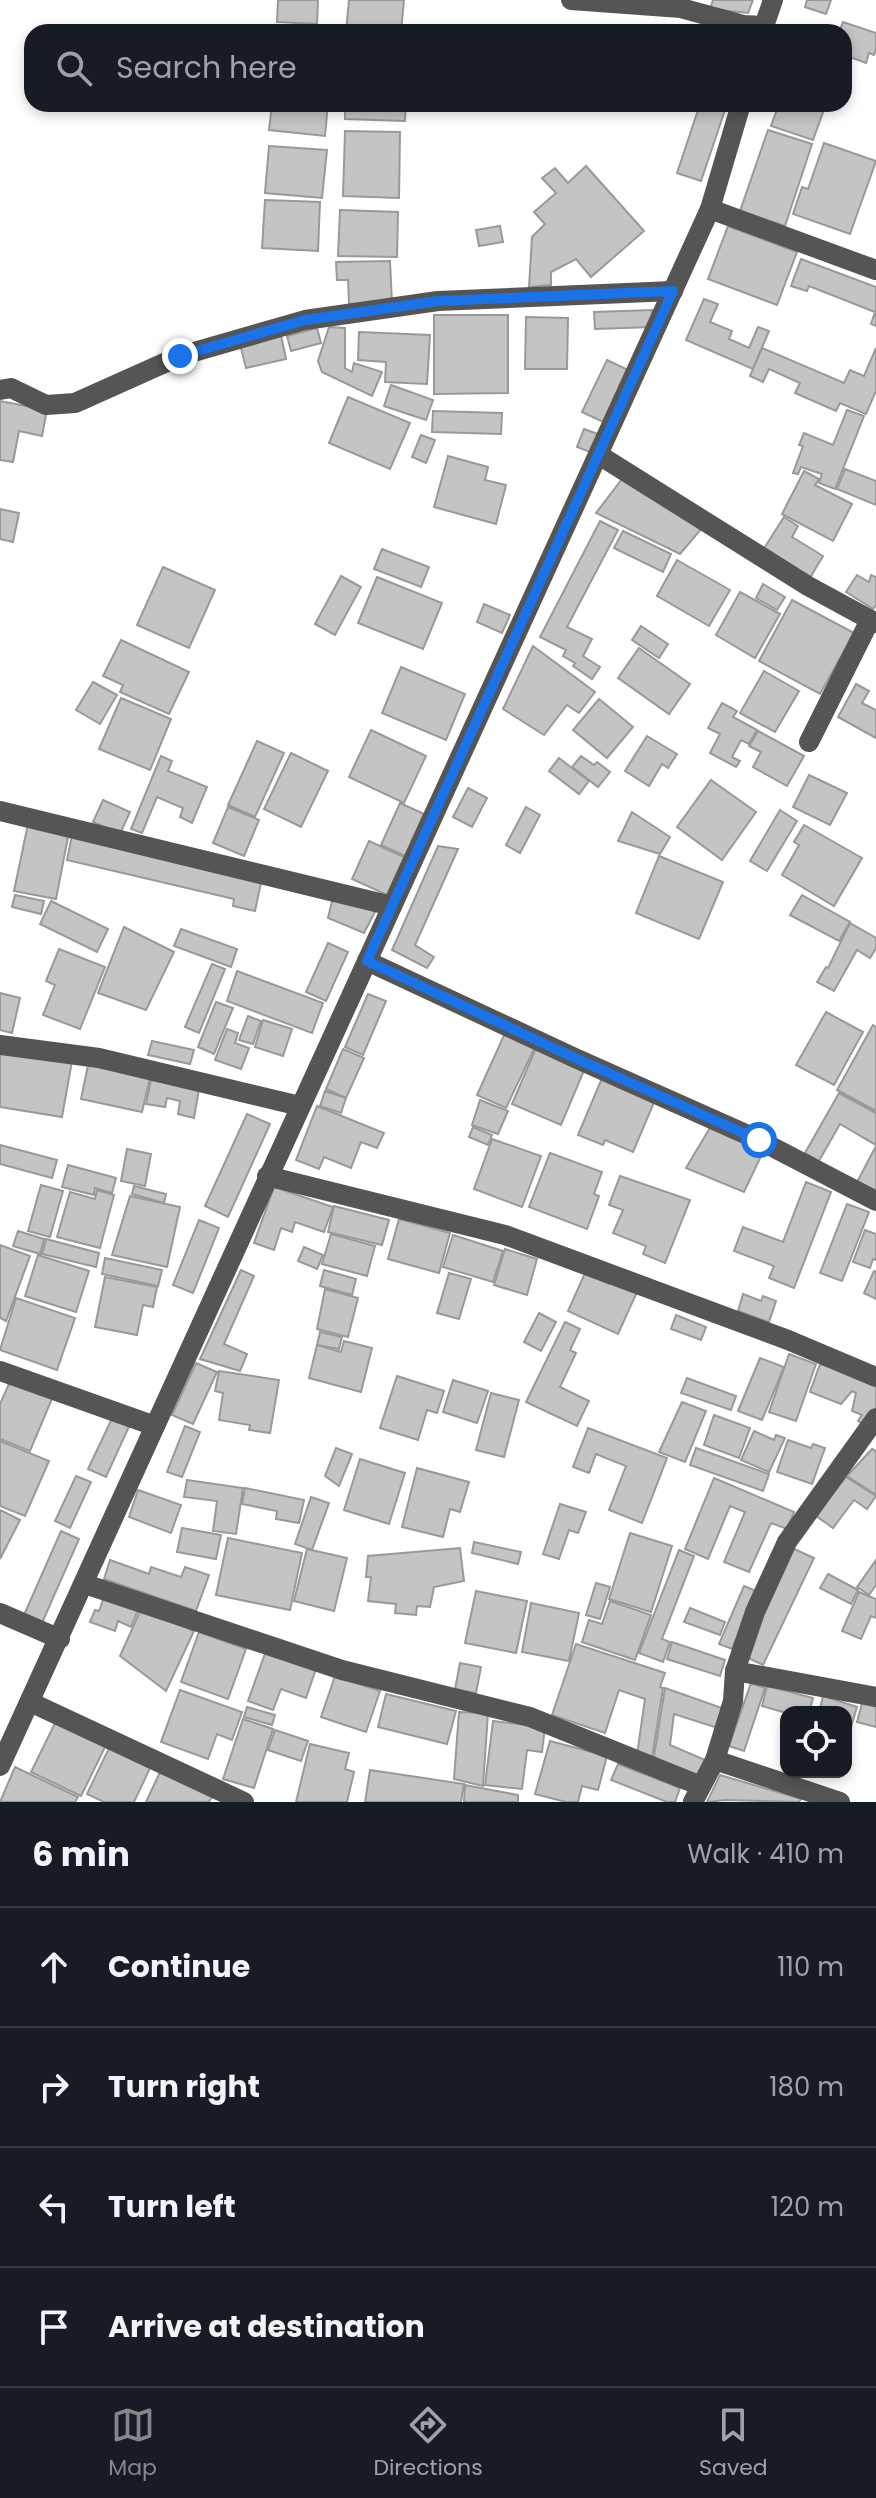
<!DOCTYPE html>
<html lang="en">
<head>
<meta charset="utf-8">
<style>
  :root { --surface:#171b24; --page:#20242c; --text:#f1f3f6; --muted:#9ea1a6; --line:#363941; --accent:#858687 }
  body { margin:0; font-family:Poppins,sans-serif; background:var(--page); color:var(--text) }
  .controls { position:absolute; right:24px; bottom:24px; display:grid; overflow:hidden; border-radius:16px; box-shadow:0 4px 12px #0003 }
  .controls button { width:72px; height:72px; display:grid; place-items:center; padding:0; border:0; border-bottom:2px solid var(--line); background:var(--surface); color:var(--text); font:40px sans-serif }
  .stop { position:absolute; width:24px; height:24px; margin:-18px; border:6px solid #1a73e8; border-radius:50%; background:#fff }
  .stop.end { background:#1a73e8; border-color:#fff; box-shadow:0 2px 8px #0008 }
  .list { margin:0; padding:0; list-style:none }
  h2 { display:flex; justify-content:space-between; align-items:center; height:104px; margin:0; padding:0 32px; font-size:34px }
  h2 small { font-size:26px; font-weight:400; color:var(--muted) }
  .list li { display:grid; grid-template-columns:52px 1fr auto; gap:24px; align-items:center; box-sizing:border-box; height:120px; padding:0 32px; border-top:2px solid var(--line) }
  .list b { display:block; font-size:30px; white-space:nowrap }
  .list em { font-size:26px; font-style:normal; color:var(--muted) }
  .icon { flex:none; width:44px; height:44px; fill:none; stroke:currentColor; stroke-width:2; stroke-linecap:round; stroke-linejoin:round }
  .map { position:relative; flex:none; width:876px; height:1802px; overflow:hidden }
  .search { position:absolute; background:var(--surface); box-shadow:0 4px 12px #0003; left:24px; right:24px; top:24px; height:88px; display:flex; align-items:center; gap:20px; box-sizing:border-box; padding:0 28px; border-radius:24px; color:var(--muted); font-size:30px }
  .sheet { height:584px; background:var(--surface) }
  nav { display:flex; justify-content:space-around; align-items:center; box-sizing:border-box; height:112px; border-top:2px solid var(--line); background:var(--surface); font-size:22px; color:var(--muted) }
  nav a { display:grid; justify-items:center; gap:4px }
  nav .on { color:var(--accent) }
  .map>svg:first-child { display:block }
</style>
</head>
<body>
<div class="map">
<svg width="876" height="1802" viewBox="0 0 876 1802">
  <rect width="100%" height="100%" fill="#fff"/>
  <g fill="#c4c4c4" stroke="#999" stroke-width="2">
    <polygon points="278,0 318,0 317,24 277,22"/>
    <polygon points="349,0 404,0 401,32 346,32"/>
    <polygon points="713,0 753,0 748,13 710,9"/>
    <polygon points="807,0 831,0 826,14 805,7"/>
    <polygon points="843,22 876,33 876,49 874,55 869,53 866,63 844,55 849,42 844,40 844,32 839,32"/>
    <polygon points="272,104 328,104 325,136 269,130"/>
    <polygon points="345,104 406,104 405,121 345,119"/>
    <polygon points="700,104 727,104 701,181 677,173"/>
    <polygon points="779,104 826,104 813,140 771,126"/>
    <polygon points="768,130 812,144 785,226 740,211"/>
    <polygon points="345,131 400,132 399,198 343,196"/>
    <polygon points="824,143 876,161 850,234 793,214 802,187 808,189"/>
    <polygon points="269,146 327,150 322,198 265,193"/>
    <polygon points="586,166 644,231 591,277 576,259 551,272 551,285 529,287 532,237 545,224 534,212 556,193 542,178 555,168 568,183"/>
    <polygon points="265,200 320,202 318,251 262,248"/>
    <polygon points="340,210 398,212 397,257 338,256"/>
    <polygon points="500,226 503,242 479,246 476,230"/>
    <polygon points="728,226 797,252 777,305 708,279"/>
    <polygon points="801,259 876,287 876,326 871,324 875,312 809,286 807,291 791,286"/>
    <polygon points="390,261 392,303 349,304 348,280 337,280 336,262"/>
    <polygon points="704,299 718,304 710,322 732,331 729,339 749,348 758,327 769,331 753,369 686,340"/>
    <polygon points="652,310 652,327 595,329 594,312"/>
    <polygon points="434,315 508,315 508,393 434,394"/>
    <polygon points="526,317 568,318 567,369 525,369"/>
    <polygon points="329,327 345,328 345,368 352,372 354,363 382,372 372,396 322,372 318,361"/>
    <polygon points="317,328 321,343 291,351 287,336"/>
    <polygon points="359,332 430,335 427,384 385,382 386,362 358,360"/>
    <polygon points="281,335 286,359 246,368 240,344"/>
    <polygon points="762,348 844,383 850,370 864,376 876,348 876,391 866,414 840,403 836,411 795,393 800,383 769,369 763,382 750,376"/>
    <polygon points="607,360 628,370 603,422 582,412"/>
    <polygon points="391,385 433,400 426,420 384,406"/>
    <polygon points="348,397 410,423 390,469 329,443"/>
    <polygon points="0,401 47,410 42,436 19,431 13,462 0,460"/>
    <polygon points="847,410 864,416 835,489 819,483 822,474 801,467 798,474 793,473 803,446 799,445 804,433 833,445"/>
    <polygon points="433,411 502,413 501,434 432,432"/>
    <polygon points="584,429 601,435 595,454 577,447"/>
    <polygon points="421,435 435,440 426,463 412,457"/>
    <polygon points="448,456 488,467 485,480 506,485 496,524 434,507"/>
    <polygon points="845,469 876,481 876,505 837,489"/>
    <polygon points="804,471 819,479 815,485 852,504 833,541 782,514"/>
    <polygon points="622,479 702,528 680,554 596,513"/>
    <polygon points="0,509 19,513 13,542 0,539"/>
    <polygon points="784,517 798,526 792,537 823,556 810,578 763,550"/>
    <polygon points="600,521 618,530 567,627 592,639 583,656 600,667 592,679 573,666 575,663 563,656 566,650 540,637"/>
    <polygon points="623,531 671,554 663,572 614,548"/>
    <polygon points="382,549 429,567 421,587 374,569"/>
    <polygon points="677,560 730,590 709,626 657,596"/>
    <polygon points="163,567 215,590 189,648 137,625"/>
    <polygon points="857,575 869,582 871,575 876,577 876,605 873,609 846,592"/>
    <polygon points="341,576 361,587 335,635 315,624"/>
    <polygon points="377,577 442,603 423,649 358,623"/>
    <polygon points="763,584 785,597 777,610 756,598"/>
    <polygon points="740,592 780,614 755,658 716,635"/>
    <polygon points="792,600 854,633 820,694 759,661"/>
    <polygon points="484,604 510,615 502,633 477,622"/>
    <polygon points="641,626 668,644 659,658 632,640"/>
    <polygon points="121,640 189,672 169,714 120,692 123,685 103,676"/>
    <polygon points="533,646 595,692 579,713 567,705 544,735 503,709"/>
    <polygon points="639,648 690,684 669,714 618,678"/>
    <polygon points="401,667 465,694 446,740 382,713"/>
    <polygon points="764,671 799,691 775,732 740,713"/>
    <polygon points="93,682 117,695 100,724 76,710"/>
    <polygon points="856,684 869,691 862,703 876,710 876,738 838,717"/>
    <polygon points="121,698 171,719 150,770 99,749"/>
    <polygon points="599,699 633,727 607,758 573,730"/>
    <polygon points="722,703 737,711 733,717 757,730 749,744 741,740 732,757 740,761 736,767 710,753 720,734 708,728"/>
    <polygon points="371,730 426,756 404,803 349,777"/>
    <polygon points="758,731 804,756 787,786 753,767 761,752 749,746"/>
    <polygon points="647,736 677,754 668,768 662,764 649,786 625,771"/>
    <polygon points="257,741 284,753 255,817 228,805"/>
    <polygon points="291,753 328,771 301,827 264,809"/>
    <polygon points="161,756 172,761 168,771 207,787 192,823 180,817 183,808 157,797 142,833 131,829"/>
    <polygon points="581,756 594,765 597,762 610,772 598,787 572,767"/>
    <polygon points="559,758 589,781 579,794 549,771"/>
    <polygon points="809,775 847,793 830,825 793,807"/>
    <polygon points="711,780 756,812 722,860 677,827"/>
    <polygon points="468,788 487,798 472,827 453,817"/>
    <polygon points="103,800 130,812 120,834 93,822"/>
    <polygon points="400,803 424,814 405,856 381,845"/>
    <polygon points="228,807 259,820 244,856 213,843"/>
    <polygon points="526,807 540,815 520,853 506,845"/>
    <polygon points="780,810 797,821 767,871 750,861"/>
    <polygon points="632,812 670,837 660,854 618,841"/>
    <polygon points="28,824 69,832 56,899 14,891"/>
    <polygon points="804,825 862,858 834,906 782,875 799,845 794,842"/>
    <polygon points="72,835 262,878 255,911 233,906 234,899 67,860"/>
    <polygon points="369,841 404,857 387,895 352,879"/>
    <polygon points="438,846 458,849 415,945 434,957 427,968 392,950"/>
    <polygon points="659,856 723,882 699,939 636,913"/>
    <polygon points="15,895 44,901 41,914 12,907"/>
    <polygon points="802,895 850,922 839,941 790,915"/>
    <polygon points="333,897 377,908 364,933 328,918"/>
    <polygon points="51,901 108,929 97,952 40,924"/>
    <polygon points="850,923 876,938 876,948 870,958 857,950 834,991 817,982 826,967 828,968"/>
    <polygon points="124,927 174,952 146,1010 98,993"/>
    <polygon points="181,929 237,949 231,967 174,946"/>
    <polygon points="328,943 348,952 326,1001 306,992"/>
    <polygon points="59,949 105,967 80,1029 43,1015 55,985 46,981"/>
    <polygon points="212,964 225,969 199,1033 185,1027"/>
    <polygon points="237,971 323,1003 312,1033 227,1001"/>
    <polygon points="0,993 20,998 12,1033 0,1030"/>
    <polygon points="368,994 386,1001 363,1055 345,1047"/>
    <polygon points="216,1002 233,1008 214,1054 198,1047"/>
    <polygon points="826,1012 863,1032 834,1085 796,1065"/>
    <polygon points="248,1016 261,1021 253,1044 239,1040"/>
    <polygon points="263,1020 292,1029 283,1056 255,1047"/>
    <polygon points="873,1025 876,1027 876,1111 837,1090"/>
    <polygon points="227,1029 238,1033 235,1043 249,1048 241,1069 215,1060"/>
    <polygon points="505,1033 535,1047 506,1108 477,1095"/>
    <polygon points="152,1041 194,1050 190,1064 148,1055"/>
    <polygon points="536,1048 585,1068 561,1125 512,1104"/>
    <polygon points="0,1049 72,1061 62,1117 0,1107"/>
    <polygon points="343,1049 364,1058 346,1098 326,1089"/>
    <polygon points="88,1065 150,1078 142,1112 81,1099"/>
    <polygon points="602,1078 655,1100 633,1152 605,1140 603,1145 578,1135"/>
    <polygon points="151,1080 199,1089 194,1118 178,1114 180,1101 167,1098 165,1107 146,1104"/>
    <polygon points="325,1091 346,1098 341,1113 320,1106"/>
    <polygon points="839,1093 876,1113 876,1145 840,1124 819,1161 805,1153"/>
    <polygon points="480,1100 508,1111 498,1134 472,1125"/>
    <polygon points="317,1106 384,1133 377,1148 361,1142 351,1168 324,1157 319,1169 296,1160"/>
    <polygon points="247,1114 270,1124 228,1217 205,1206"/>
    <polygon points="711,1126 764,1150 744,1192 686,1168"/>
    <polygon points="473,1127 492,1135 488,1145 469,1137"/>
    <polygon points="492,1139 541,1156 522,1207 474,1189"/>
    <polygon points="0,1145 57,1160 52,1178 0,1164"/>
    <polygon points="876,1146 876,1191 857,1182"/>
    <polygon points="127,1149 151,1154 145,1186 121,1181"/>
    <polygon points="550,1153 602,1172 594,1194 599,1196 587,1229 529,1207"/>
    <polygon points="68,1165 116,1178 112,1193 95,1188 94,1195 62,1187"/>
    <polygon points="620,1176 690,1200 665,1263 643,1254 646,1246 613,1233 623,1210 609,1205"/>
    <polygon points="806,1182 831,1192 794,1288 769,1278 774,1266 734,1251 743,1227 783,1242"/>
    <polygon points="41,1185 63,1191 50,1237 28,1231"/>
    <polygon points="134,1186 166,1194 164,1203 132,1194"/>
    <polygon points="274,1187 333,1207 324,1232 295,1222 292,1232 281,1228 274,1250 254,1243"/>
    <polygon points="97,1190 114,1195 100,1248 57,1237 70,1192 95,1199"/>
    <polygon points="130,1196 180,1207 167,1267 112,1255"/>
    <polygon points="847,1204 869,1212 842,1281 820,1273"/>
    <polygon points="334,1206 389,1220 382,1245 328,1232"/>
    <polygon points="399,1219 450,1233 439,1273 388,1259"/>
    <polygon points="199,1220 219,1228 193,1293 173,1285"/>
    <polygon points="865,1230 876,1234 876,1260 873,1259 870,1268 853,1262"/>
    <polygon points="18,1231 44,1239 40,1254 13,1246"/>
    <polygon points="331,1234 375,1246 367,1276 322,1264"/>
    <polygon points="453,1235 503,1251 493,1282 443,1267"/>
    <polygon points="46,1239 99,1253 96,1267 42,1254"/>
    <polygon points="0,1245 30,1256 6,1321 0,1318"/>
    <polygon points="304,1247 323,1255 317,1269 298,1261"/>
    <polygon points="505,1249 537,1259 527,1295 494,1285"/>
    <polygon points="38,1255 89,1271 76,1312 25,1296"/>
    <polygon points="105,1258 162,1270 158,1286 102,1274"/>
    <polygon points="241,1270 254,1276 224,1344 247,1354 240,1371 200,1359"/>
    <polygon points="324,1270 356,1279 352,1295 320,1286"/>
    <polygon points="874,1271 876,1272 876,1299 864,1293"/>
    <polygon points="449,1273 471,1279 459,1319 437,1313"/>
    <polygon points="585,1273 609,1284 611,1279 637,1292 618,1334 568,1311"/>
    <polygon points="105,1277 157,1287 153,1307 143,1305 137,1335 95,1327"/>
    <polygon points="325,1289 358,1298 348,1337 317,1329"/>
    <polygon points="743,1294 761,1301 763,1296 776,1301 769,1322 738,1311"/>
    <polygon points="16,1298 75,1318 57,1370 0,1350"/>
    <polygon points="539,1313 556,1322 541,1351 524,1342"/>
    <polygon points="676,1315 706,1327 701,1340 671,1329"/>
    <polygon points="565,1322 580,1329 570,1350 576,1353 560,1387 589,1401 577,1426 526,1402"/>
    <polygon points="320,1332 342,1337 339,1349 317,1345"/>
    <polygon points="344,1341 372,1348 361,1392 309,1378 317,1345 341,1352"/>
    <polygon points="789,1354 816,1364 796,1421 769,1412"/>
    <polygon points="760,1358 784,1367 762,1420 738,1411"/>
    <polygon points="196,1363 217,1372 193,1424 172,1415"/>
    <polygon points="820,1364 876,1381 876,1412 867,1426 858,1421 862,1415 852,1411 856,1393 852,1391 841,1404 810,1392"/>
    <polygon points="219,1371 279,1380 270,1433 249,1430 250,1425 219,1420 223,1393 215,1391"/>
    <polygon points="397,1376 444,1391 437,1413 427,1410 418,1440 380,1428"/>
    <polygon points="12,1377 54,1394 30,1451 0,1439 0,1404"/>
    <polygon points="687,1378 736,1396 731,1410 681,1393"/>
    <polygon points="453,1380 488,1391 477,1423 443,1412"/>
    <polygon points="491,1393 519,1400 504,1457 476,1450"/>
    <polygon points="682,1402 706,1411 685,1462 659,1452"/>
    <polygon points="115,1412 132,1420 106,1477 88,1469"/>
    <polygon points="714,1415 750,1428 739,1458 704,1445"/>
    <polygon points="185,1426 200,1432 182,1477 167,1472"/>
    <polygon points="588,1428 667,1458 642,1523 609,1510 626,1466 596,1454 589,1473 573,1467"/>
    <polygon points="754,1431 774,1440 776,1435 785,1438 769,1472 741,1460"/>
    <polygon points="788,1440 811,1448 813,1444 825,1448 812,1484 777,1472"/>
    <polygon points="0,1441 49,1461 25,1516 0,1506"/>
    <polygon points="336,1448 352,1454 339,1486 325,1476"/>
    <polygon points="696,1448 769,1474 763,1491 690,1465"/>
    <polygon points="872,1449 876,1451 876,1495 847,1476"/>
    <polygon points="360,1459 405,1473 389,1524 344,1510"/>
    <polygon points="417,1468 469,1482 460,1512 450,1509 443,1537 402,1527"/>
    <polygon points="76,1476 91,1482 70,1528 55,1521"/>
    <polygon points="846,1477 876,1496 867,1509 854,1500 833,1528 816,1516"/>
    <polygon points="714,1478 794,1512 787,1529 771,1523 749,1572 724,1562 745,1512 730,1506 708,1559 685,1549"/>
    <polygon points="187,1480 243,1488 236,1534 213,1531 217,1501 184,1497"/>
    <polygon points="245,1488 304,1500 299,1523 276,1519 277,1511 242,1504"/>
    <polygon points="138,1490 181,1505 171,1533 129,1517"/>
    <polygon points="311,1497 329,1503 312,1550 295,1544"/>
    <polygon points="560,1504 586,1512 578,1533 569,1530 559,1559 543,1554"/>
    <polygon points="0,1510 20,1520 0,1559"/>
    <polygon points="182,1528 221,1535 216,1559 177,1552"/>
    <polygon points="61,1531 79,1539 42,1623 24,1615"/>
    <polygon points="630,1533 672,1546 651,1612 609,1599"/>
    <polygon points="228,1538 302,1553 290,1610 216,1595"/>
    <polygon points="474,1542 521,1552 518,1564 472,1553"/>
    <polygon points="460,1548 464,1581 434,1587 430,1607 417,1606 416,1615 395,1613 396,1604 368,1601 371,1577 366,1577 368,1556"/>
    <polygon points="792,1548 814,1558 763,1665 742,1655"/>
    <polygon points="307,1549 347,1558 334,1611 294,1601"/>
    <polygon points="679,1550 694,1556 662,1639 670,1642 663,1662 639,1653"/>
    <polygon points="110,1560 149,1574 151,1567 181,1577 185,1567 209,1575 196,1611 104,1579"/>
    <polygon points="876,1560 876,1585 869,1595 857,1587"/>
    <polygon points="828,1574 858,1590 851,1604 820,1588"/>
    <polygon points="596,1583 610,1587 600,1619 586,1615"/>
    <polygon points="744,1586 756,1591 732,1649 719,1644"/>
    <polygon points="476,1591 527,1601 516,1653 465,1643"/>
    <polygon points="859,1592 876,1599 876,1618 871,1616 861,1639 842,1631"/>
    <polygon points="105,1594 139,1607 131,1627 118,1621 115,1631 90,1622 95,1610 99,1611"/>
    <polygon points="610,1601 651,1615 635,1660 582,1642 589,1620 602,1624"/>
    <polygon points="531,1603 579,1613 569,1661 522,1652"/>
    <polygon points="690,1608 725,1622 720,1635 684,1622"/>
    <polygon points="141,1609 194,1631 166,1691 120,1656"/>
    <polygon points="199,1632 246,1649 228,1699 181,1682"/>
    <polygon points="672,1642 725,1660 720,1676 667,1659"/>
    <polygon points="576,1644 665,1673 660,1687 663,1688 652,1758 637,1755 645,1699 619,1690 605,1733 552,1715"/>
    <polygon points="267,1648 317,1666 306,1698 281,1689 273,1710 248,1701"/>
    <polygon points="460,1663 481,1667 476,1693 455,1689"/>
    <polygon points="335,1676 380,1691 366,1732 321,1717"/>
    <polygon points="751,1683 765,1688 744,1751 729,1746"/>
    <polygon points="767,1686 813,1698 809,1712 786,1713 762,1706"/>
    <polygon points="665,1688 725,1709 718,1728 674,1714 670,1745 705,1760 696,1781 653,1763"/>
    <polygon points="180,1690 242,1712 232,1740 217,1734 208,1759 161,1742"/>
    <polygon points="386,1694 456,1711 447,1744 378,1727"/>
    <polygon points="823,1696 857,1707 849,1734 846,1733 846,1712 820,1709"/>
    <polygon points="862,1703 876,1707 876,1727 857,1722"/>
    <polygon points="247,1707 275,1715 272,1725 244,1717"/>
    <polygon points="459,1712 488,1713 483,1786 454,1779"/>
    <polygon points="57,1719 107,1743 81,1796 31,1772"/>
    <polygon points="243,1719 273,1729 254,1788 223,1779"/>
    <polygon points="493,1721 545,1727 542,1752 527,1750 522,1789 485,1785"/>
    <polygon points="275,1730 308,1741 301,1761 268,1750"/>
    <polygon points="550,1741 607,1756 598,1790 582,1786 578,1802 566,1802 535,1794"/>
    <polygon points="111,1744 152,1764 134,1802 104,1802 87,1794"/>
    <polygon points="310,1744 349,1753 345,1769 354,1772 347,1802 296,1802"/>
    <polygon points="618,1764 680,1788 675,1802 667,1802 611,1780"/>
    <polygon points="15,1767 78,1797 75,1802 0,1802"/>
    <polygon points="161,1770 213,1795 209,1802 146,1802"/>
    <polygon points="370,1770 464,1784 461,1802 365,1802"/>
    <polygon points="720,1775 801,1799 799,1802 725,1800 707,1802"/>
    <polygon points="465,1785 518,1795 518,1802 464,1802"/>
  </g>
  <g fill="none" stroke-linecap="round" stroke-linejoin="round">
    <g stroke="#555" stroke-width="20">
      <polyline points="571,0 681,8 743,25 764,26"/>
      <polyline points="762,32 773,0"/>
      <polyline points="710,209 876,270"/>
      <polyline points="0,390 11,388 46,405 75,403 180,356 305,320 438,301 673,291"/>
      <polyline points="599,455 808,586 876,623"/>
      <polyline points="809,742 870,620"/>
      <polyline points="0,811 392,906"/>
      <polyline points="367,961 575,1058 759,1140 876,1201"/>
      <polyline points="0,1045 99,1058 300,1106"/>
      <polyline points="267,1176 505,1235 788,1340 876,1377"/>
      <polyline points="0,1371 155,1426"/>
      <polyline points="85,1584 342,1670 530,1717 701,1786"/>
      <polyline points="0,1613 60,1639"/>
      <polyline points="735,1671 876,1697"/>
      <polyline points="30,1702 244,1802"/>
      <polyline points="715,1760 840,1802"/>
      <polyline points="0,1766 710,209 741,104"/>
      <polyline points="693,1802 715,1760 733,1701 735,1671 755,1612 787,1542 876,1418"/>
    </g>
  </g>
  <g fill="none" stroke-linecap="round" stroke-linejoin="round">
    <polyline stroke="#1a73e8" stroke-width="10" points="180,356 305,320 438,301 673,291 367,961 575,1058 759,1140"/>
  </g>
</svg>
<div class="controls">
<button><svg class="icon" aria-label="locate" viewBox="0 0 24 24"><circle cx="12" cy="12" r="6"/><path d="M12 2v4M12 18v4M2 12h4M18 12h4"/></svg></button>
</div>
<div class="stop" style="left:759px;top:1140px"></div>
<div class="stop end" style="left:180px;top:356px"></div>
<div class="search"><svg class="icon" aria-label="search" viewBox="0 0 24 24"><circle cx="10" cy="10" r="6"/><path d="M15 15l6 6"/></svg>Search here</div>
</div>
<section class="sheet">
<h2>6 min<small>Walk · 410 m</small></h2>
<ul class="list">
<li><svg class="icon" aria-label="ahead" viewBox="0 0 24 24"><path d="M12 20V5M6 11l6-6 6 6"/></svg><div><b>Continue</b></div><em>110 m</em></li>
<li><svg class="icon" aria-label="right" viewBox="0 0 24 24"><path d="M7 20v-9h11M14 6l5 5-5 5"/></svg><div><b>Turn right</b></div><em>180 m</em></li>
<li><svg class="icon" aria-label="left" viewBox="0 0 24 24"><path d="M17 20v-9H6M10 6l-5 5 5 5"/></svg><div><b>Turn left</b></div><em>120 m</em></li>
<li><svg class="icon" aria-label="arrive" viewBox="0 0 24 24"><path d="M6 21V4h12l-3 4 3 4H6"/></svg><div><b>Arrive at destination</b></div></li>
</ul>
</section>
<nav>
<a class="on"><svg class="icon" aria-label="map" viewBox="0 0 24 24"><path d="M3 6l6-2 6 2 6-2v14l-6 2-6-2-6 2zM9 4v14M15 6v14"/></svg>Map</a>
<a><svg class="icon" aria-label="directions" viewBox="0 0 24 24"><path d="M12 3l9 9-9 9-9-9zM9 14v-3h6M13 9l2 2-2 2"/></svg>Directions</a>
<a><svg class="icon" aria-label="saved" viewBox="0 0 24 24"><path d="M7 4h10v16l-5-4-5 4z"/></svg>Saved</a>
</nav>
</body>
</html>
